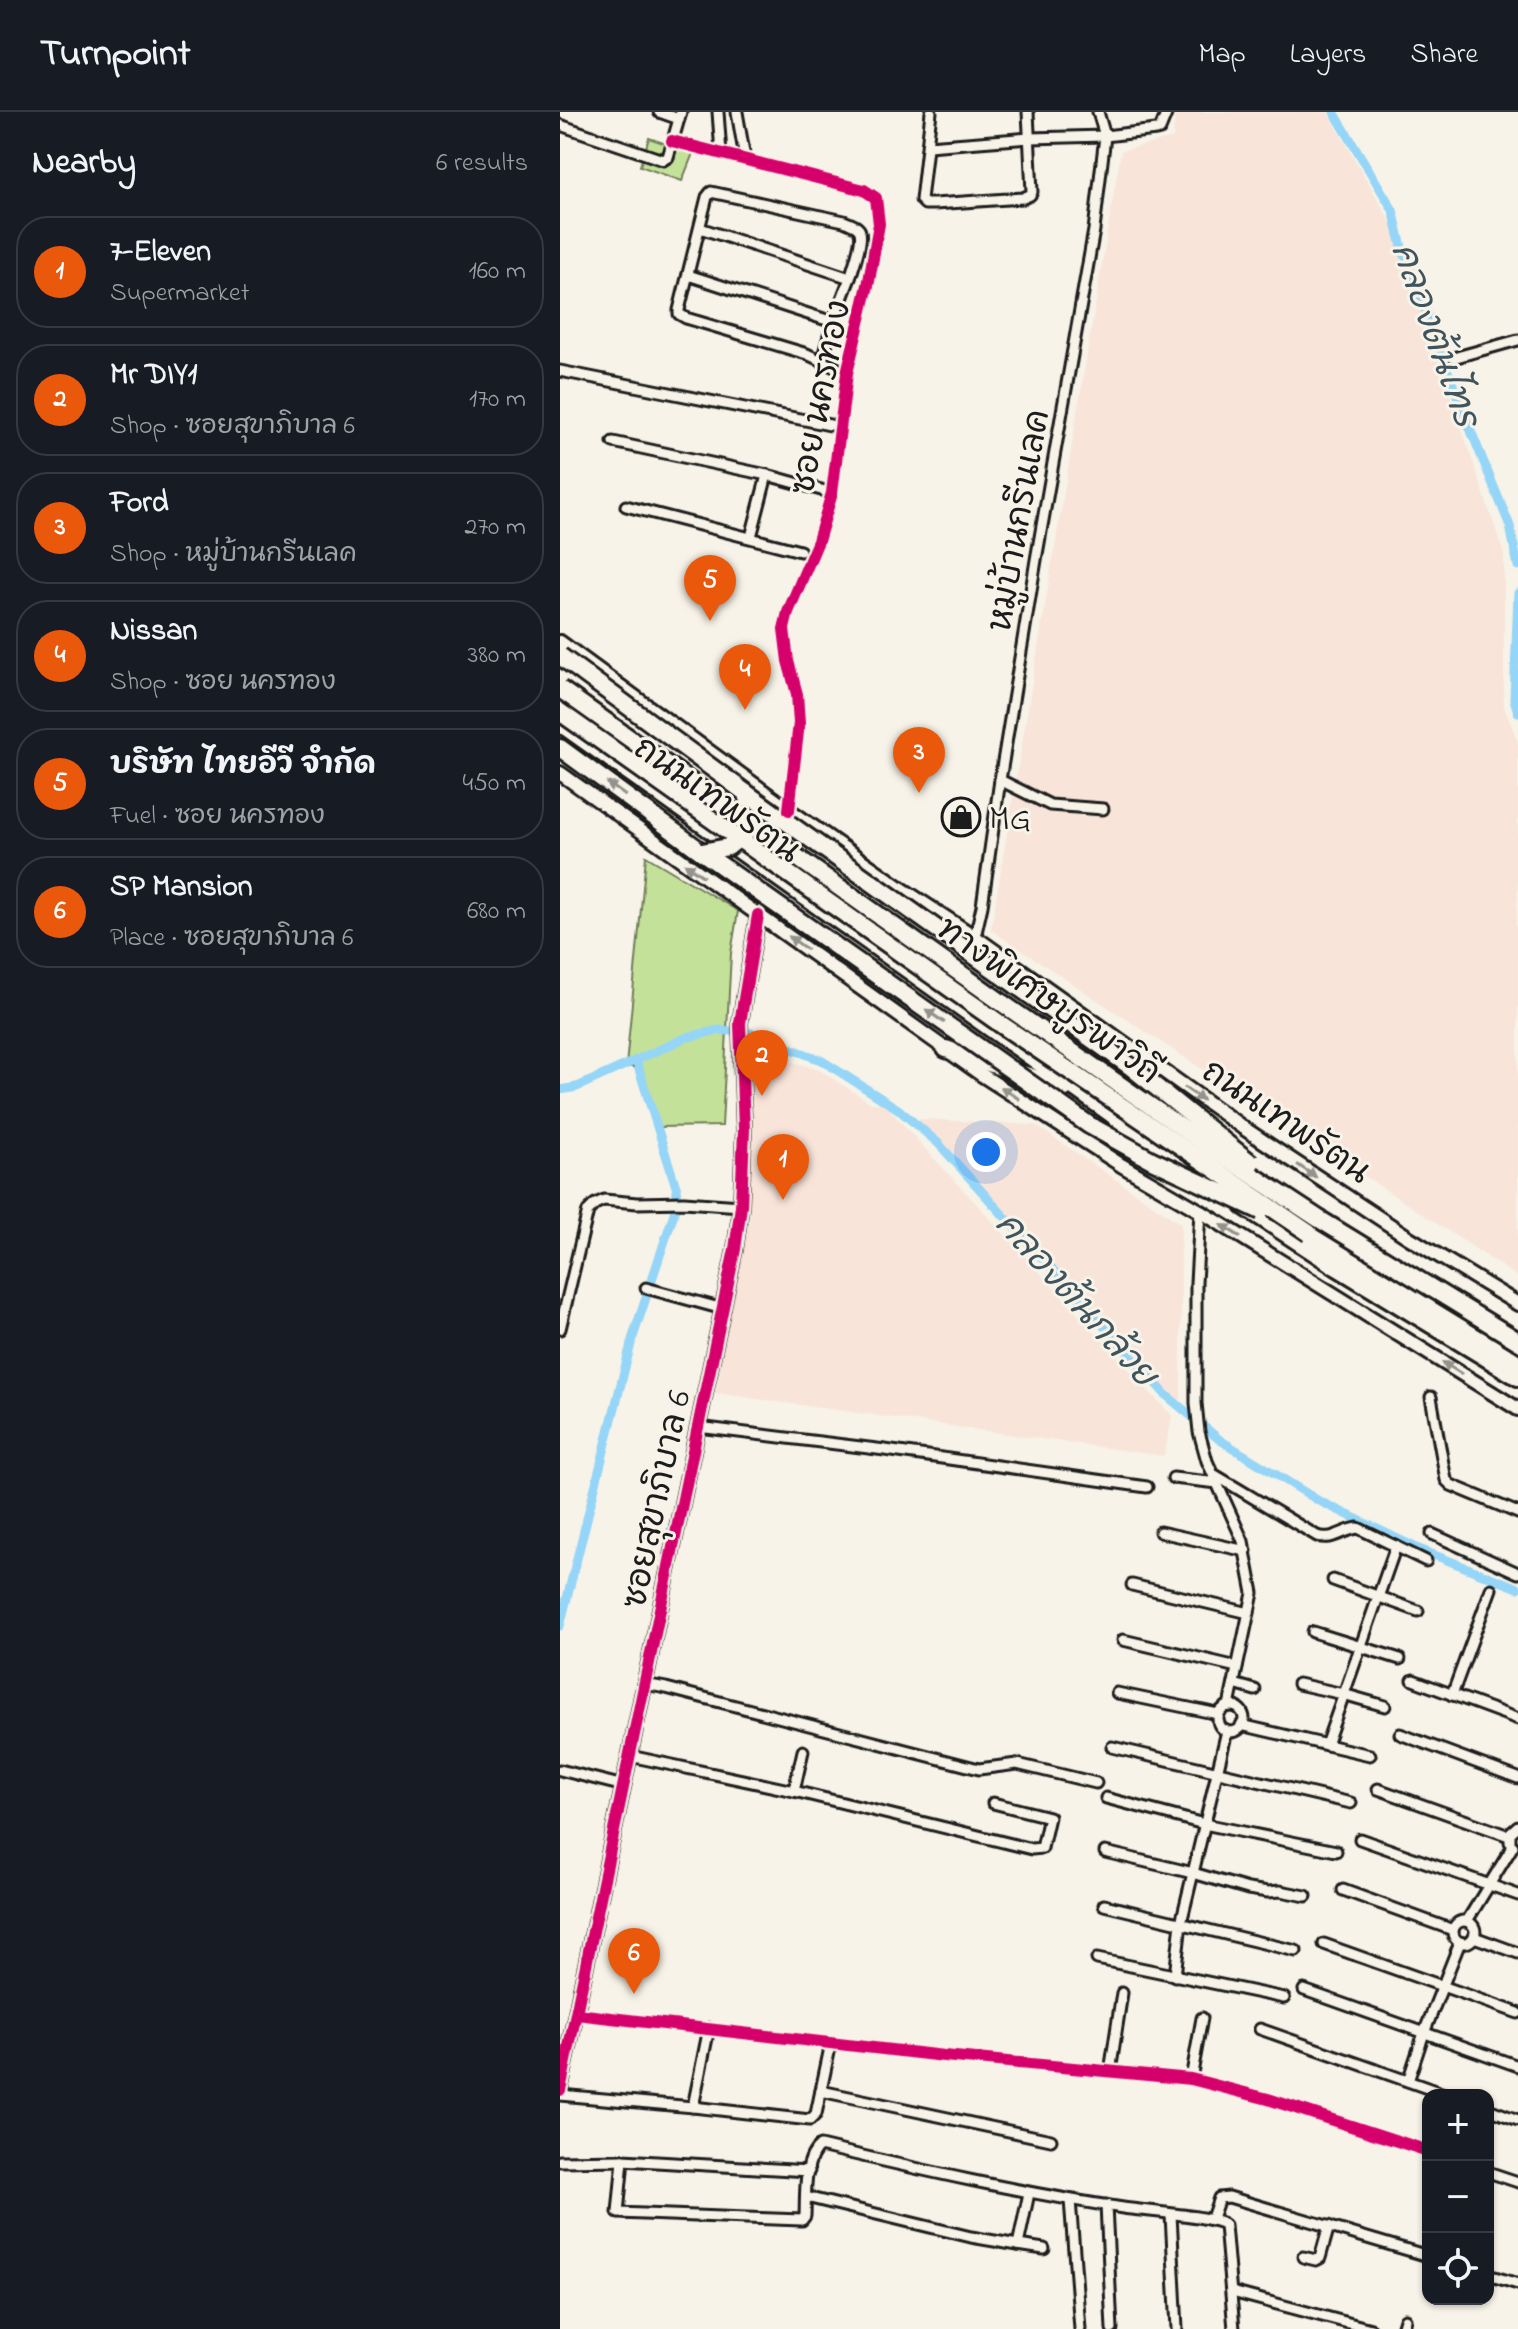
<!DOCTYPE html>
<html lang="en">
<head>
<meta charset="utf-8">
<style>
  :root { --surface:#171b24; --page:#20242c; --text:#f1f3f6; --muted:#9ea1a6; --line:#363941; --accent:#ea580c }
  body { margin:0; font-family:"Indie Flower","Playpen Sans Thai",sans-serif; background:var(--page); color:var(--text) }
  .controls { position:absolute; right:24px; bottom:24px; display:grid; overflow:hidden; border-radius:16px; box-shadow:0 2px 6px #0004 }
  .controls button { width:72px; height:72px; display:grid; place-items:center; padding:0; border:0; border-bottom:2px solid var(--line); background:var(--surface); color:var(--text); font:40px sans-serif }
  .you { position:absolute; left:426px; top:1040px; width:28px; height:28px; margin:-20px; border:6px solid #fff; border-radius:50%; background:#1a73e8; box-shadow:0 0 0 12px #1a73e833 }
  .badge { display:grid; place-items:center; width:52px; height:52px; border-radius:50%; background:var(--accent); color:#fff; font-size:26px; font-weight:700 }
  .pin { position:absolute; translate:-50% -66px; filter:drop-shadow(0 2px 4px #0008) }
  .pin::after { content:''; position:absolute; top:42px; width:28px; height:24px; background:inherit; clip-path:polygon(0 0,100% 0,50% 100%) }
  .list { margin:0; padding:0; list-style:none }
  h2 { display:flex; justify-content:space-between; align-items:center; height:104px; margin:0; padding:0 32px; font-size:34px }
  h2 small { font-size:26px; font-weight:400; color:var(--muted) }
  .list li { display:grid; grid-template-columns:52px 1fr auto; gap:24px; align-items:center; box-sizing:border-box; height:112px; margin:0 16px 16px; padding:0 16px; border:2px solid var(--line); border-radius:32px }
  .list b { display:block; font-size:30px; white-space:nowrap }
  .list p { margin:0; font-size:26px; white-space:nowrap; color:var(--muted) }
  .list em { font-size:26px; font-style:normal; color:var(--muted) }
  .icon { flex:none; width:44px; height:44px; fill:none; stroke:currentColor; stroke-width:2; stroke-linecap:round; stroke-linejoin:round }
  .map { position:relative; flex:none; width:958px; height:2217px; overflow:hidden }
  header { display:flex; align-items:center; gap:48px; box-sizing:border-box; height:112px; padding:0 40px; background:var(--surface); border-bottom:2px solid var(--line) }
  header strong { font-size:38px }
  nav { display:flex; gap:44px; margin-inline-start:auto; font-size:28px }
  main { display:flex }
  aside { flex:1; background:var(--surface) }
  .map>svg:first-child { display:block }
</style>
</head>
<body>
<header>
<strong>Turnpoint</strong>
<nav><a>Map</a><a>Layers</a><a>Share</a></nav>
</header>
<main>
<aside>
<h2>Nearby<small>6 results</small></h2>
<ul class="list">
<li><span class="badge">1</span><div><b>7-Eleven</b><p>Supermarket</p></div><em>160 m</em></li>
<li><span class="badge">2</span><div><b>Mr DIY1</b><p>Shop · ซอยสุขาภิบาล 6</p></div><em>170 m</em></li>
<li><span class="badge">3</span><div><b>Ford</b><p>Shop · หมู่บ้านกรีนเลค</p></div><em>270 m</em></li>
<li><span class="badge">4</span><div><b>Nissan</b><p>Shop · ซอย นครทอง</p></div><em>380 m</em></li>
<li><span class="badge">5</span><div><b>บริษัท ไทยอีวี จำกัด</b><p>Fuel · ซอย นครทอง</p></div><em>450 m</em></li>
<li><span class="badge">6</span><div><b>SP Mansion</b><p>Place · ซอยสุขาภิบาล 6</p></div><em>680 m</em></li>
</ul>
</aside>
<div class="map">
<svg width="958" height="2217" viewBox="0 0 958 2217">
  <rect width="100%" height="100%" fill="#f7f3e8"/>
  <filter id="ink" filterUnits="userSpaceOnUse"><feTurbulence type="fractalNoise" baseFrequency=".0125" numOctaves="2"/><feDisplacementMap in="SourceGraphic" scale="16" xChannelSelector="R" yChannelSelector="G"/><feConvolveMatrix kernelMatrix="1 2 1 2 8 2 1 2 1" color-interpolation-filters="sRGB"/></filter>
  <g filter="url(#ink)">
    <g fill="#f8e4d9">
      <polygon points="615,0 768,0 834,116 944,442 944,595 958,630 958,780 956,814 958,825 958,1165 431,818 561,39 613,26"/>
      <polygon points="186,936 259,958 311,991 324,992 612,1304 604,1344 155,1281 190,1105"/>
      <polygon points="359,1007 475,1013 621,1112 621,1289 615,1293 358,1011"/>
    </g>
    <g fill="#c4e199" stroke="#707e5a" stroke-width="2">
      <polygon points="89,26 133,41 122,69 80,54"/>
      <polygon points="86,744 178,799 171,841 162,1014 97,1015 77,956 66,954"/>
    </g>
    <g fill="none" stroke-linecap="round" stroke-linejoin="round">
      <g stroke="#95d5f7" stroke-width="9">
        <polyline points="774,0 833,98 842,135 902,297 950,414 958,454"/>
        <polyline points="958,481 954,587 958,600"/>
        <polyline points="0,978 17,975 127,925 160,918 191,921 261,948 338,997 378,1031 606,1283 660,1328 759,1389 859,1437 958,1476"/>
        <polyline points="0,1514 72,1228 117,1092 117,1078 76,948"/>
      </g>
      <g stroke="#1c1c1c" stroke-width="15">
        <g id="street">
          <polyline points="99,0 119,7"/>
          <polyline points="158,0 161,41"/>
          <polyline points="177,0 185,46"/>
          <polyline points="371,0 361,88 365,92 374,92 463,86 470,83 472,80 468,0"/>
          <polyline points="0,13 103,48 108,45 121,0"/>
          <polyline points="112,29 304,78 316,86 319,112 309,169 287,261 272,381 258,429 228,500 224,517 228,549 237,582 239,611 229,698"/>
          <polyline points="368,34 470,26 545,24 596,18 600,17 607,0"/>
          <polyline points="140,116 290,166 273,210"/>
          <polyline points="128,163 273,210 262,248"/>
          <polyline points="893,246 958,228"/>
          <polyline points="0,259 270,313"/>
          <path d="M287 261 247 242 126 206 119 202V198L147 85 151 80 284 109C290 112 299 114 300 120 303 129 293 156 290 166"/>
          <polyline points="53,330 207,363 191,425"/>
          <polyline points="207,363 272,381"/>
          <polyline points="66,394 240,439"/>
          <polyline points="440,668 490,693 543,697"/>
          <polyline points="415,825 422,794 440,668 476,448 534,118 545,24 538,0"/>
          <polyline points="640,1099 636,1171 636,1291 639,1320 647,1349 683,1429 693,1481 669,1594"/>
          <polyline points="86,1176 163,1197"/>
          <polyline points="0,1217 28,1099 35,1092 44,1088 77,1091 124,1090 181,1094"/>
          <polyline points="871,1285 886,1368 891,1373 958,1401"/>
          <polyline points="138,1315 325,1338 587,1375"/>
          <path d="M655 1363 757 1424C774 1429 782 1418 798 1416L866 1449"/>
          <polyline points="613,1366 658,1371"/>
          <polyline points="600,1420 686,1439"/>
          <polyline points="872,1422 958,1461"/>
          <polyline points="773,1468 858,1499"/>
          <polyline points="572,1473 689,1501"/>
          <polyline points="753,1520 840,1547"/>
          <polyline points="563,1528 677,1555"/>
          <polyline points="853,1568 958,1607"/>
          <polyline points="85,1572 106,1576 419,1657 457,1652 536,1671"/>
          <polyline points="674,1572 695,1578"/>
          <polyline points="738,1572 783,1582 825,1594"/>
          <polyline points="557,1581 658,1602"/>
          <polyline points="892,1583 931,1477"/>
          <circle cx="671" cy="1607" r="13"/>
          <polyline points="681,1613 810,1643"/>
          <polyline points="840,1622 958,1666"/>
          <polyline points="766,1633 836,1434"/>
          <polyline points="552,1635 791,1691"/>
          <polyline points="70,1644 234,1679 472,1737 482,1736 489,1705 433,1691"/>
          <polyline points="0,1658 64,1674"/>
          <polyline points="818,1677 949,1724"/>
          <polyline points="234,1679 243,1639"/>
          <polyline points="546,1686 644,1712 776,1739"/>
          <polyline points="800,1727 958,1783"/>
          <polyline points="950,1730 950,1721 958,1714"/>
          <polyline points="545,1740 633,1761 688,1777 708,1780 720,1779 746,1784"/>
          <polyline points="783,1778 893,1818"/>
          <polyline points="544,1793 736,1839"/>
          <circle cx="904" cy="1820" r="11"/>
          <polyline points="907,1809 953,1734"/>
          <polyline points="914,1825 958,1841"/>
          <polyline points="764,1832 958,1901"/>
          <polyline points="537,1847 724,1886"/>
          <polyline points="615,1864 621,1811 667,1619"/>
          <polyline points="744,1878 958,1954"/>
          <polyline points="16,1902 384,1944 631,1967 708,1987 868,2039"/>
          <polyline points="700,1917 887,1983"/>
          <polyline points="550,1960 562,1881"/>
          <polyline points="631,1967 642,1906"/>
          <polyline points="848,1969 864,1921 900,1830"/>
          <polyline points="261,1979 491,2028"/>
          <polyline points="0,1983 133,1995 250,2008 256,2002 271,1931"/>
          <polyline points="133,1995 149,1916"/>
          <polyline points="928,1997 958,2008"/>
          <path d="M63 2048 58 2101 242 2108 245 2104C246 2084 243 2047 260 2034 361 2058 461 2081 563 2096 583 2099 654 2104 665 2113L674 2217"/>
          <polyline points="0,2049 63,2048 249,2059"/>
          <polyline points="928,2060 958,2070"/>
          <polyline points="246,2085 411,2125 458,2133 469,2081"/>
          <polyline points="510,2088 520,2217"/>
          <polyline points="546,2093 552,2217"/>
          <polyline points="611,2103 617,2217"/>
          <polyline points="652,2106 659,2086 669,2085 868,2144"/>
          <polyline points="458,2133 484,2137"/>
          <polyline points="743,2145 756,2148 760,2146 769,2114"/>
          <polyline points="928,2163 958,2172"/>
          <polyline points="672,2180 811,2217"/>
          <polyline points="842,2217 845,2207"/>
        </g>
      </g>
      <g stroke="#1c1c1c" stroke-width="18">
        <g id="secondary">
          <polyline points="0,530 229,698 342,777 415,825 682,1015 848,1125 958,1192"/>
          <polyline points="0,661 422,963 561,1053 640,1099 958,1297"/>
          <polyline points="0,1978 175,1137 181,1094 184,1018 180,911 198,803"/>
        </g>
      </g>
      <g stroke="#1c1c1c" stroke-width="22">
        <g id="highway">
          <polyline points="0,611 642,1066"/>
          <polyline points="0,636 142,740"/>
          <polyline points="386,937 505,976"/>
          <polyline points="684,1094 777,1155 958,1265"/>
          <polyline points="749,1121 958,1251"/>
        </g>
      </g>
      <use href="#street" stroke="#f7f3e8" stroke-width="9"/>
      <use href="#secondary" stroke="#f7f3e8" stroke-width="12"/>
      <use href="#highway" stroke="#f7f3e8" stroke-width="16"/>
      <g stroke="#1c1c1c" stroke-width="22" stroke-linecap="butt">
        <g id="highway-bridge">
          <polyline points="0,544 186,681 189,688"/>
          <polyline points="0,577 452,898 648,1034 759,1107 958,1229"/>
          <polyline points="0,600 442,913 749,1121"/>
          <polyline points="186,681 571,955 691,1051"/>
          <polyline points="142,740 529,1013 592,1048 701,1099"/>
          <polyline points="142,740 168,735 185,721"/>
        </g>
      </g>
      <use href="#highway-bridge" stroke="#f7f3e8" stroke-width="16"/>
      <g stroke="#f7f3e8" stroke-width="17">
        <g id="cycleway">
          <polyline points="112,29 304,78 316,86 319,112 309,169 287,261 272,381 258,429 228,500 224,517 228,549 237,582 239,611 229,698"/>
          <polyline points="16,1902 384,1944 631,1967 708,1987 868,2039"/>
          <polyline points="0,1978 175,1137 181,1094 184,1018 180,911 198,803"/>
        </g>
      </g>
      <use href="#cycleway" stroke="#d6006c" stroke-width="12"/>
    </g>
    <defs><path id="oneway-solid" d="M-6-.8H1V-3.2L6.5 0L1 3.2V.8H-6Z" transform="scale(2)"/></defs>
    <g fill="#94928c">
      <use href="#oneway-solid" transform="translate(56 677) rotate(-144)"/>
      <use href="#oneway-solid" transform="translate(134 758) rotate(-145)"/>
      <use href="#oneway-solid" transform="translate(238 831) rotate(-144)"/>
      <use href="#oneway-solid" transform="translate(375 904) rotate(-145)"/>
      <use href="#oneway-solid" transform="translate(450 981) rotate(-147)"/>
      <use href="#oneway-solid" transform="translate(634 982) rotate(35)"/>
      <use href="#oneway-solid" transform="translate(747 1059) rotate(34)"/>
      <use href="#oneway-solid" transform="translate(671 1119) rotate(-148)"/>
      <use href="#oneway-solid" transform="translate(892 1256) rotate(-148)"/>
    </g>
  </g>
  <defs>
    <g id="shop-ring" transform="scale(2)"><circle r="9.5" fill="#f7f3e8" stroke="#1c1c1c" stroke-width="1.5"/><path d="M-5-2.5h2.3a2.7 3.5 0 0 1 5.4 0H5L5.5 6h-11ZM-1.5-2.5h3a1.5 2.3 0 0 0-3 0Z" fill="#1c1c1c"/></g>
  </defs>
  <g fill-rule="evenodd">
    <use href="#shop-ring" x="401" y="705"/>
  </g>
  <g text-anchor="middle" stroke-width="6" stroke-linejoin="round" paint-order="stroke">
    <g font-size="34" fill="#1c1c1c" stroke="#f7f3e8">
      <text transform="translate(259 285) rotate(-79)" y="12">ซอย นครทอง</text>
      <text transform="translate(457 408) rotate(-80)" y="12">หมู่บ้านกรีนเลค</text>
      <text transform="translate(158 686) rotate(35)" y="12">ถนนเทพรัตน</text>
      <text transform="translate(490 887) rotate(35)" y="12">ทางพิเศษบูรพาวิถี</text>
      <text transform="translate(727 1008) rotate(34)" y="12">ถนนเทพรัตน</text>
      <text transform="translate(95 1387) rotate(-78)" y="12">ซอยสุขาภิบาล 6</text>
    </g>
    <g font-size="34" fill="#1c1c1c" stroke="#f7f3e8" text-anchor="start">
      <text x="429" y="717">MG</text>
    </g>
    <g font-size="36" font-style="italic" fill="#40545e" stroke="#f7f3e8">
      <text transform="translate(877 222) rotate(70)" y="13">คลองต้นไทร</text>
      <text transform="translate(518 1186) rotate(48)" y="13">คลองต้นกล้วย</text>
    </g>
  </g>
</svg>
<div class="controls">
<button>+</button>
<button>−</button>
<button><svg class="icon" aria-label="locate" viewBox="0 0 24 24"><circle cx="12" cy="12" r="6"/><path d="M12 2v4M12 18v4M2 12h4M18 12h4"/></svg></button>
</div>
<div class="you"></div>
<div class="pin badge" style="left:223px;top:1088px">1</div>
<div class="pin badge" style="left:202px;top:984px">2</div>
<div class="pin badge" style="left:359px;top:681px">3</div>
<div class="pin badge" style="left:185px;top:598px">4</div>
<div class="pin badge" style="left:150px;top:509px">5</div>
<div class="pin badge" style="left:74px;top:1882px">6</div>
</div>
</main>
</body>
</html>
